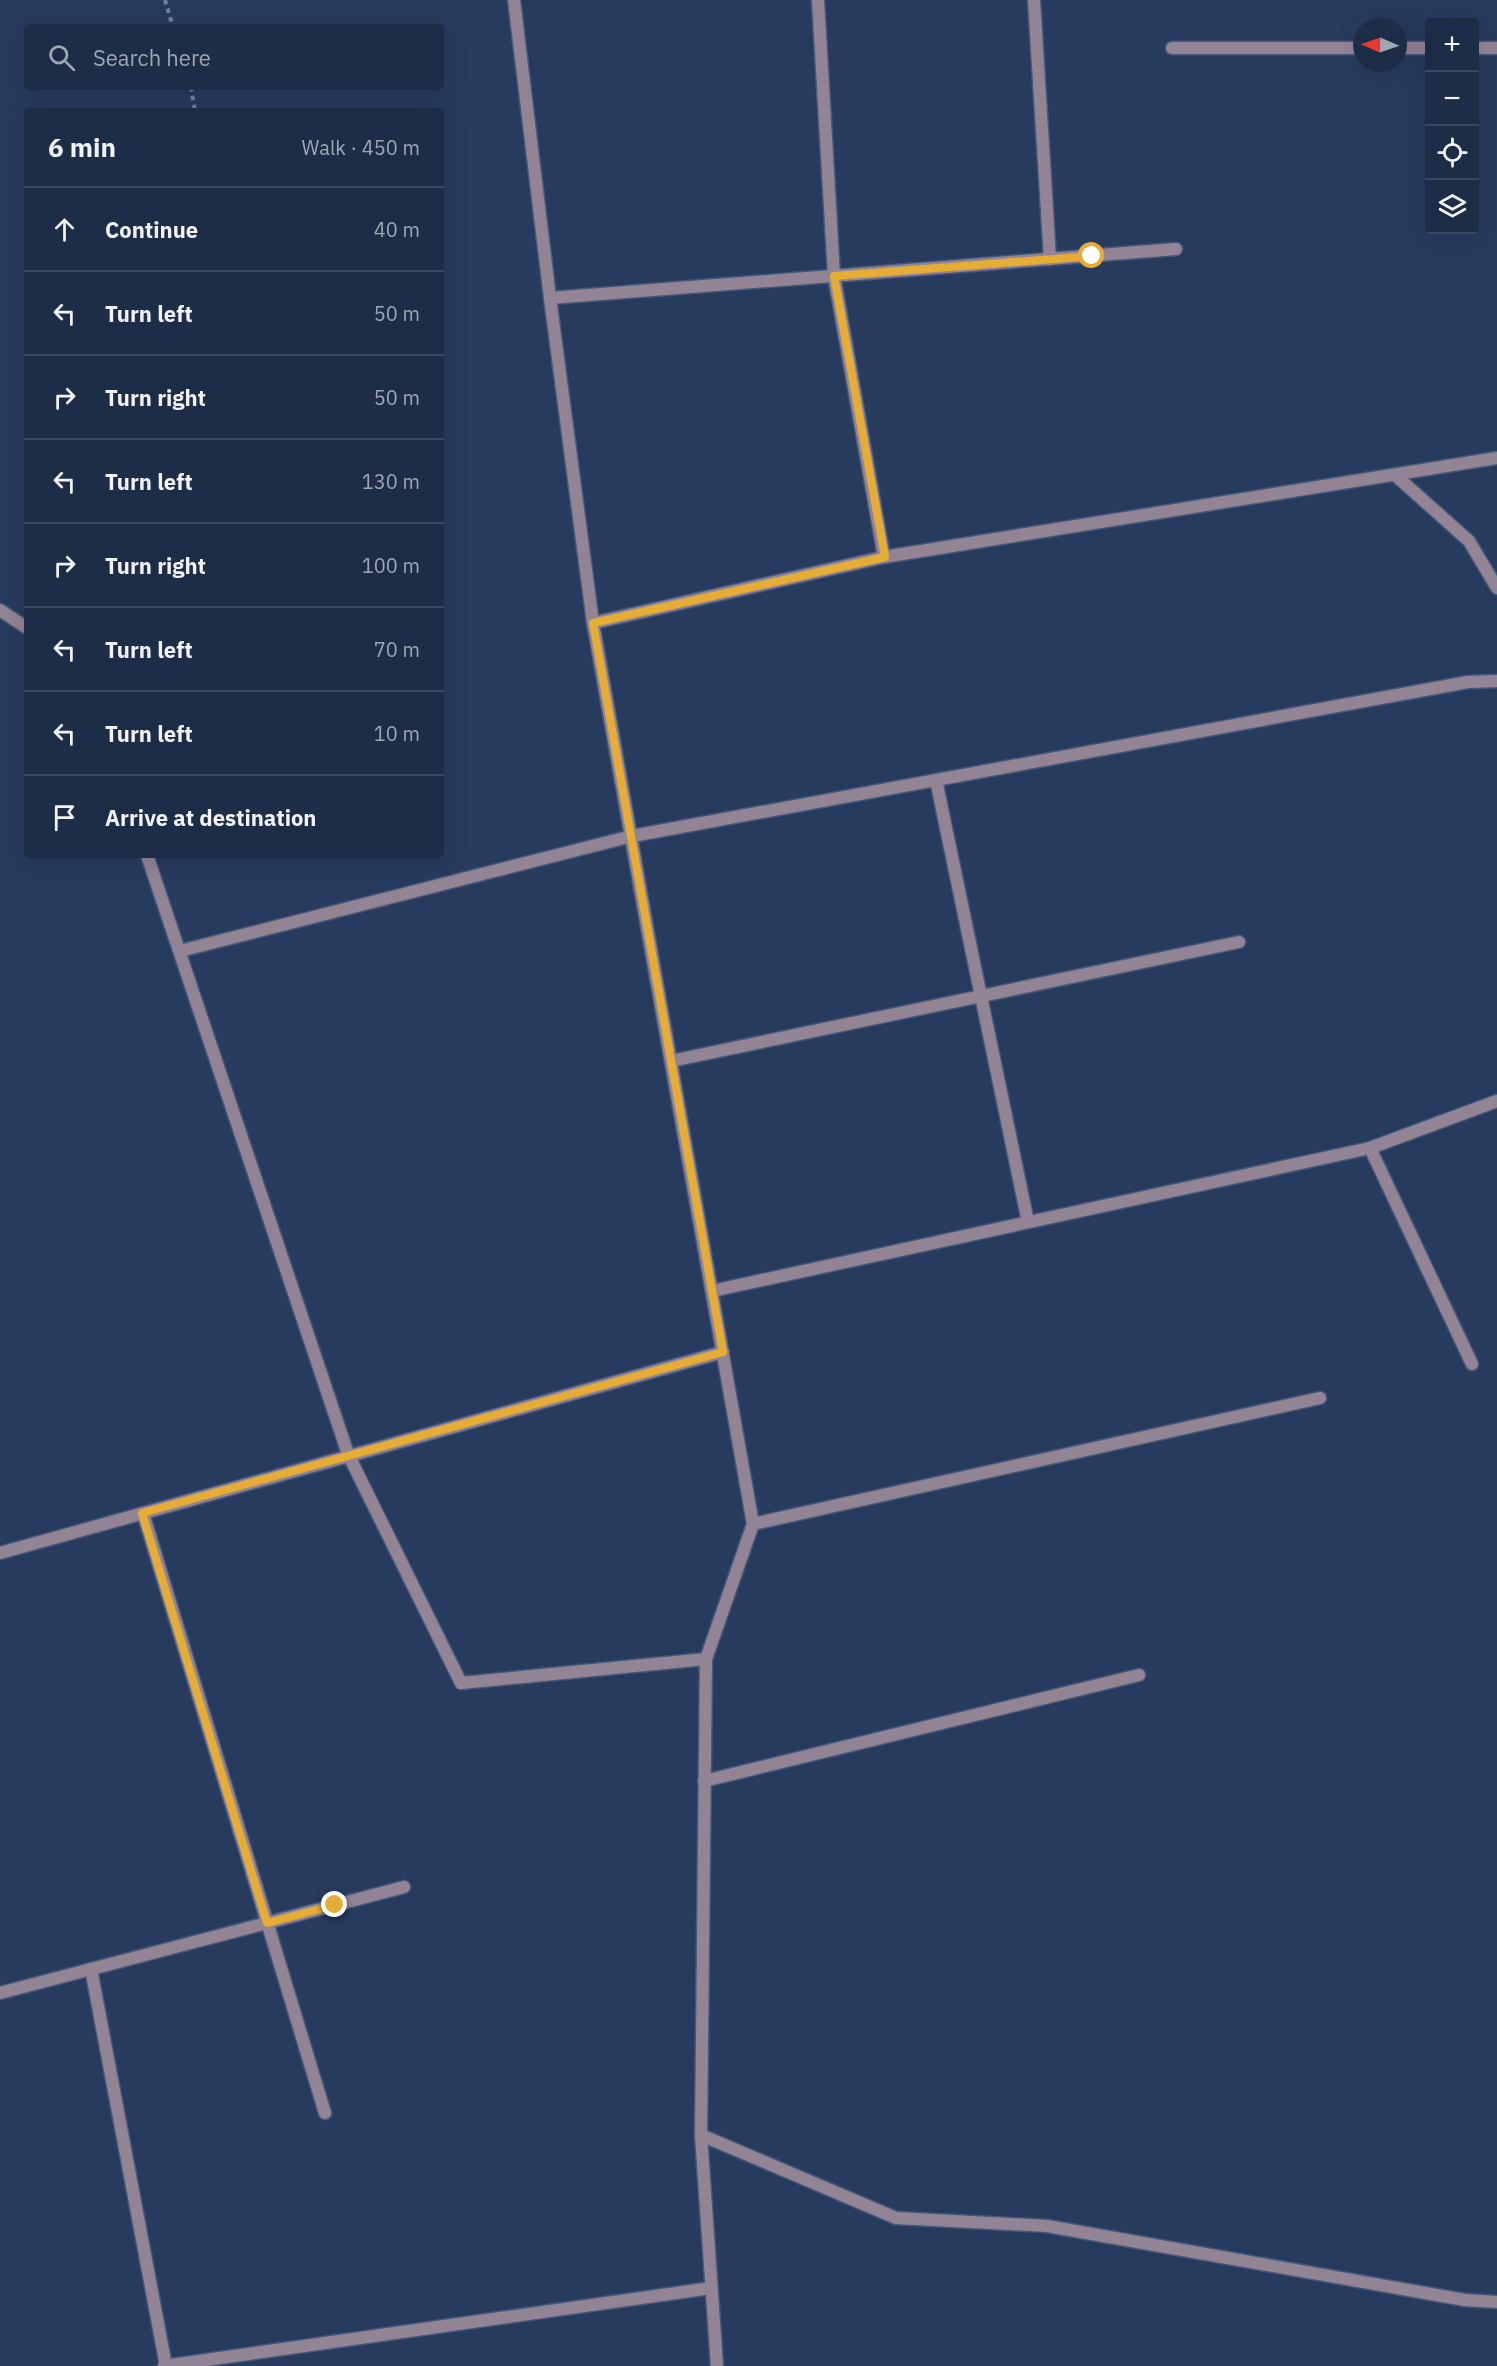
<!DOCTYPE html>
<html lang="en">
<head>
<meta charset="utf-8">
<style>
  :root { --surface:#1d2c47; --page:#25344e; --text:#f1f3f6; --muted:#a0a7b4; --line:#3b4860 }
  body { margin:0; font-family:"IBM Plex Sans",sans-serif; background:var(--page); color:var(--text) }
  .controls { position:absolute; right:18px; top:18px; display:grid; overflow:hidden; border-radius:6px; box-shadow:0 6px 24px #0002 }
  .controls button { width:54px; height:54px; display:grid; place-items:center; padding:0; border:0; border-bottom:2px solid var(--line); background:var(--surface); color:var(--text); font:30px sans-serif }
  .compass { position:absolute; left:1353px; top:18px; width:54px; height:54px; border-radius:50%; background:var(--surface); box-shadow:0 6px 24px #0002; rotate:272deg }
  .stop { position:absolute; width:18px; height:18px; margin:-14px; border:4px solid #e5ad35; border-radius:50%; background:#fff }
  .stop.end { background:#e5ad35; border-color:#fff; box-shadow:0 2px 6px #0008 }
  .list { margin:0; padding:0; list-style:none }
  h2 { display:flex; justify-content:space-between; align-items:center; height:78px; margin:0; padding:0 24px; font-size:26px }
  h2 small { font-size:20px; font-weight:400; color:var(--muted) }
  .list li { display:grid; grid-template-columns:39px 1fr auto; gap:18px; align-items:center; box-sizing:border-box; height:84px; padding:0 24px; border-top:2px solid var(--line) }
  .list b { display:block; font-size:22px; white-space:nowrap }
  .list em { font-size:20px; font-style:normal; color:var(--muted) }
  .icon { flex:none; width:33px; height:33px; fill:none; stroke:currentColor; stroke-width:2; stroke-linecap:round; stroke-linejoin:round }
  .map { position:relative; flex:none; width:1497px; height:2366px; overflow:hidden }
  .search { position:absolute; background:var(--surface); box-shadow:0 6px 24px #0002; left:24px; top:24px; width:420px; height:66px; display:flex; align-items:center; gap:15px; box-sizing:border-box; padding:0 21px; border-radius:6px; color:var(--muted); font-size:22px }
  .panel { position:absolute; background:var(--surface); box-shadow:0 6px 24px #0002; left:24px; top:108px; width:420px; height:750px; border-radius:6px }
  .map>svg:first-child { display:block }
</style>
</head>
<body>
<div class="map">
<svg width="1497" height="2366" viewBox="0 0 1497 2366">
  <rect width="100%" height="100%" fill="#273b5f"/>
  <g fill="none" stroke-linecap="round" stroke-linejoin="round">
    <g stroke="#45587a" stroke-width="15">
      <g id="minor">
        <polyline points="514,0 550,298 593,623 753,1524 706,1659 701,2135 717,2366"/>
        <polyline points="818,0 834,276 884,557"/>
        <polyline points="1034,0 1050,259"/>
        <polyline points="1172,48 1362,48"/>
        <polyline points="1398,48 1430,48"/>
        <polyline points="1474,48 1497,48"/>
        <polyline points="550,298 1176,249"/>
        <polyline points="1395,475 1469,541 1497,588"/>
        <polyline points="0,610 27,628"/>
        <polyline points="593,623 884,557 1497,458"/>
        <polyline points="936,780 1028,1222"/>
        <polyline points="147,855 348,1454 461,1683 706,1659"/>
        <polyline points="180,951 632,836 1468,682 1497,681"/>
        <polyline points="671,1061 1239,942"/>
        <polyline points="1370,1148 1472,1364"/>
        <polyline points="712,1291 1370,1148 1497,1101"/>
        <polyline points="143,1513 325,2113"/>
        <polyline points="753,1524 1320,1398"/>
        <polyline points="0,1553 723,1352"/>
        <polyline points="704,1781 1139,1675"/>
        <polyline points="91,1969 166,2366"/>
        <polyline points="0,1993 404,1887"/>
        <polyline points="701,2135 896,2218 1047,2226 1465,2300 1497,2302"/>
        <polyline points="164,2366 711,2288"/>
      </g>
    </g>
    <g stroke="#7182a1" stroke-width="4" stroke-dasharray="4.5 4.5" stroke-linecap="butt">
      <polyline points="165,0 173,27"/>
      <polyline points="191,87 195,111"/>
    </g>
    <use href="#minor" stroke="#938495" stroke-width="12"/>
  </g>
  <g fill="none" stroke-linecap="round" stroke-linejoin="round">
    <polyline stroke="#e5ad35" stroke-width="8" points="335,1905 267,1923 142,1513 723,1352 593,623 885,557 834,276 1092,256"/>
  </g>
</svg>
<div class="controls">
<button>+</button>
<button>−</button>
<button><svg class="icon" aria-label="locate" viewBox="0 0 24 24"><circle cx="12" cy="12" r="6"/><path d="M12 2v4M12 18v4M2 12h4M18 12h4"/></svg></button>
<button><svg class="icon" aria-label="layers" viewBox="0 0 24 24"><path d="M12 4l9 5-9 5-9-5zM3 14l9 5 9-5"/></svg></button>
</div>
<svg class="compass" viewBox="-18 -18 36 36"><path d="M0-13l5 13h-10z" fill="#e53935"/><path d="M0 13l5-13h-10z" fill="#a0a7b4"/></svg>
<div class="stop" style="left:1092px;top:256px"></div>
<div class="stop end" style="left:335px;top:1905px"></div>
<div class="search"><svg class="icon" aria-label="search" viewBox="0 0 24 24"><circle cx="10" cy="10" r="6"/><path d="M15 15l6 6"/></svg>Search here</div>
<section class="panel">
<h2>6 min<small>Walk · 450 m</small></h2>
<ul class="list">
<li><svg class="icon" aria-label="ahead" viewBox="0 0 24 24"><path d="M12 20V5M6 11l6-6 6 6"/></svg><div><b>Continue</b></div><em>40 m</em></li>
<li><svg class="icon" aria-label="left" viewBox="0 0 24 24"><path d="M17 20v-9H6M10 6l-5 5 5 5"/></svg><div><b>Turn left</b></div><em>50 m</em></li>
<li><svg class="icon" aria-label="right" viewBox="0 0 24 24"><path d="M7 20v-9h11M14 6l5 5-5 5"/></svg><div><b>Turn right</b></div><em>50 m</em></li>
<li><svg class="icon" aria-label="left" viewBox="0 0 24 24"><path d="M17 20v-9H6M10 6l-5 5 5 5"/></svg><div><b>Turn left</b></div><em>130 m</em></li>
<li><svg class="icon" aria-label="right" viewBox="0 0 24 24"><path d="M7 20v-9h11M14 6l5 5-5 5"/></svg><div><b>Turn right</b></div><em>100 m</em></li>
<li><svg class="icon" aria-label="left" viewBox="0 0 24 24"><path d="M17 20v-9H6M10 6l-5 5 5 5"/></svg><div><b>Turn left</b></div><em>70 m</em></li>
<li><svg class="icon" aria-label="left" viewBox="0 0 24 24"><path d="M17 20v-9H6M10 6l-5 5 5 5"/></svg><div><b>Turn left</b></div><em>10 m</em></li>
<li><svg class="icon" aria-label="arrive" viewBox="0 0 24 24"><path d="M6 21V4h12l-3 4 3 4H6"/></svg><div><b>Arrive at destination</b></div></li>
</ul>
</section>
</div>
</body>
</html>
